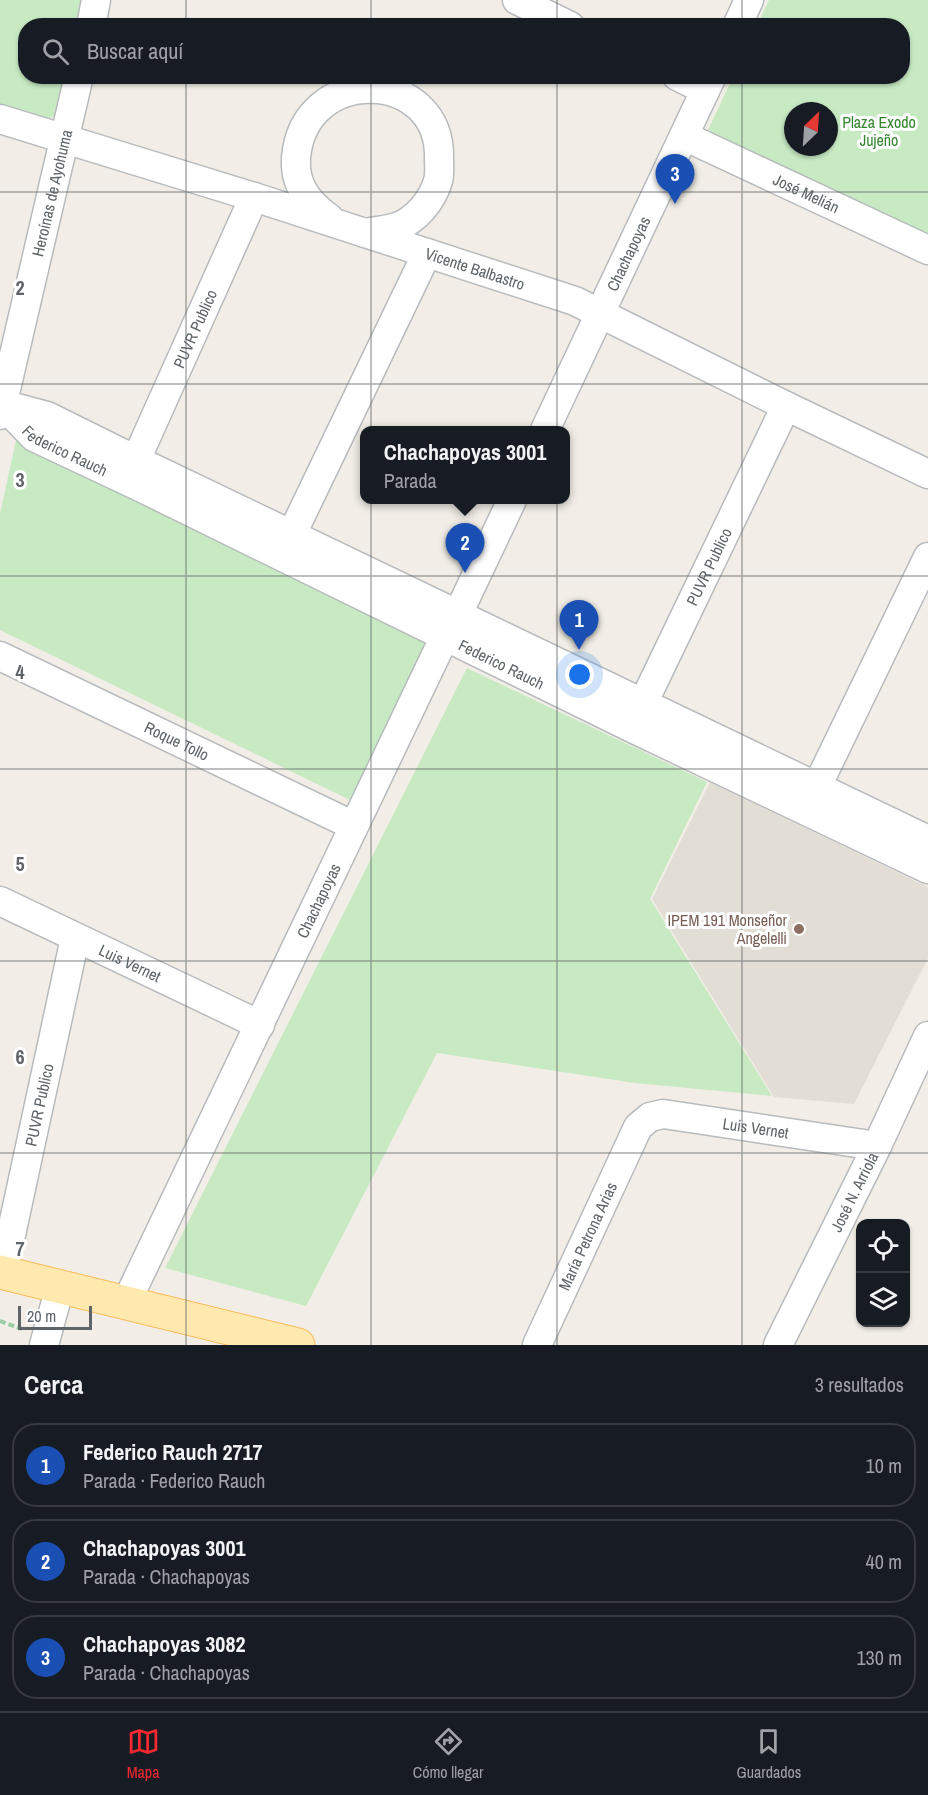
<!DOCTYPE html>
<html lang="es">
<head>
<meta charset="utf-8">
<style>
  :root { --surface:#171b24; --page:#242831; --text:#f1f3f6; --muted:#9ea1a6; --line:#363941; --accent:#f62930 }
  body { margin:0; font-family:"Archivo Narrow",sans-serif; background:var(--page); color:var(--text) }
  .controls { position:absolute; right:18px; bottom:18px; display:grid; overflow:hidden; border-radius:12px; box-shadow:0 2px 4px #0004 }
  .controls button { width:54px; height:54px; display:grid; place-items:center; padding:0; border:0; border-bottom:2px solid var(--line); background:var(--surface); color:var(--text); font:30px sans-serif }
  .compass { position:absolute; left:784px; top:102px; width:54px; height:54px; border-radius:50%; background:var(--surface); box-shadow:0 2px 4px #0004; rotate:25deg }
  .scale { position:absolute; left:18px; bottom:15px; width:74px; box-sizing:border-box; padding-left:6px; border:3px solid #5e6468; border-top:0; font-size:16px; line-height:21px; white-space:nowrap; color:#5e6468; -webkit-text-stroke:4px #fff; paint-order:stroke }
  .you { position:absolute; left:580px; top:675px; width:21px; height:21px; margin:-15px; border:4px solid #fff; border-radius:50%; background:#1a73e8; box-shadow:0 0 0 9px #1a73e833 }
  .badge { display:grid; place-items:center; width:39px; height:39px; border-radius:50%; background:var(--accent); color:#fff; font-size:20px; font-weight:700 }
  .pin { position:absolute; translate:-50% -50px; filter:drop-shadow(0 2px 3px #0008) }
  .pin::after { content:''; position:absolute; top:32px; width:21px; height:18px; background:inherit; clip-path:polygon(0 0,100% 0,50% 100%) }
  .popup { position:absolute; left:360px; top:426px; width:210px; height:78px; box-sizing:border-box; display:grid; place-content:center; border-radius:12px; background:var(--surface); filter:drop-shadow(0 2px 4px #0005); font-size:20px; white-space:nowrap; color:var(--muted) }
  .popup b { font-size:22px; color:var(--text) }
  .popup::after { content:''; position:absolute; left:50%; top:100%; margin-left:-12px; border:12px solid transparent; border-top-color:var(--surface) }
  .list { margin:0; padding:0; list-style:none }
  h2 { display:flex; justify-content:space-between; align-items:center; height:78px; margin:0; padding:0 24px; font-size:26px }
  h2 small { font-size:20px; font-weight:400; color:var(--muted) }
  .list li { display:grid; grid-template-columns:39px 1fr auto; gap:18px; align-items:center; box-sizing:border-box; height:84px; margin:0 12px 12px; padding:0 12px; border:2px solid var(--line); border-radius:24px }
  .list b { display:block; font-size:22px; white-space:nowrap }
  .list p { margin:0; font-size:20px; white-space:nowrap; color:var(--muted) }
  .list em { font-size:20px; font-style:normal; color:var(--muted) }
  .icon { flex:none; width:33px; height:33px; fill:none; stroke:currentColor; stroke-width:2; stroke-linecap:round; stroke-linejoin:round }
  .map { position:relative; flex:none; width:928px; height:1345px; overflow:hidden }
  .search { position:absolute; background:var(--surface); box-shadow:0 2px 4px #0004; left:18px; right:18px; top:18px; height:66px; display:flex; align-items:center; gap:15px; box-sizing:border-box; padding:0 21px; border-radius:24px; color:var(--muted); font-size:22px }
  .sheet { height:366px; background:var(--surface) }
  nav { display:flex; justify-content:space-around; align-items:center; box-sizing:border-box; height:84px; border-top:2px solid var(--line); background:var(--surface); font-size:16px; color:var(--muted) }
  nav a { display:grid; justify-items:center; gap:3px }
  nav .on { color:var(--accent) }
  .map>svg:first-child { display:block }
</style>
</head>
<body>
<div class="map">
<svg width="928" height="1345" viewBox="0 0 928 1345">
  <rect width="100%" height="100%" fill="#f2eee7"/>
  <polygon fill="#e2ddd5" points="710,782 928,887 928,958 854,1104 774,1097 652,899"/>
  <g fill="#c7eac3" fill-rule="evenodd">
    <polygon points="0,0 86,0 80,25 26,26 26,76 67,77 57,115 36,124 0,112"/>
    <path d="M769 0H928V239L708 130 733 77 902 76V26L757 25ZM793 111H829V147H793Z"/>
    <polygon points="16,440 430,643 350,800 0,630 0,514"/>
    <polygon points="467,668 707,782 650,899 772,1096 635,1083 437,1053 306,1306 165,1268"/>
  </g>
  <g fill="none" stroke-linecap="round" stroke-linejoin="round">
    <g stroke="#b7bbbe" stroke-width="31">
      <g id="minor">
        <polyline points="517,0 570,26"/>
        <polyline points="91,26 96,0"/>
        <polyline points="737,26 749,0"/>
        <polyline points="677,76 705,90"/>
        <path id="s1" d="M0 119 254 197 575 301 786 406 928 474"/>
        <path id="s2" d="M684 136 928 250"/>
        <path d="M329 218C308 203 294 185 296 158 304 63 442 68 439 159 439 166 440 174 438 181 432 201 416 220 397 227 387 230 375 231 365 233"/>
        <path id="s3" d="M0 415 79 76"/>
        <path id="s4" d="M545 430 712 76"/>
        <path id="s5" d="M136 460 254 197"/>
        <polyline points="292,534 427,253"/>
        <path id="s6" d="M0 656 354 826"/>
        <path id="s7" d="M636 718 786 406"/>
        <polyline points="809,803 928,557"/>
        <path id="s8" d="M928 840 136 460 47 416 2 404 34 437 136 485 632 728 928 869"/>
        <path id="s9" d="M0 901 260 1025"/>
        <path id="s10" d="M3 1272 75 938"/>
        <path id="s11" d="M126 1303 445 636 458 614 512 500"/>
        <polyline points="44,1345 60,1287"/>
        <path id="s12" d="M537 1345 638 1127 650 1117 663 1114 877 1146"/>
        <path id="s13" d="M778 1345 877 1146 928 1036"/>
      </g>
    </g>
    <g stroke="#fcba56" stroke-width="35">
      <polyline id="primary" points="0,1272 298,1345"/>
    </g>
    <polyline stroke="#9ccea5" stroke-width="4" stroke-dasharray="6 3" stroke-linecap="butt" points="0,1321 22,1329"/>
    <use href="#minor" stroke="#fff" stroke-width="28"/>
    <use href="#primary" stroke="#ffe9af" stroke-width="33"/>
  </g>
  <path fill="none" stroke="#5e6468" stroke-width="1.5" stroke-opacity="0.55" d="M186 0V26M371 0V26M557 0V26M742 0V26M186 76V1345M371 76V1345M557 76V1345M742 76V1345M0 192H928M0 384H928M0 576H928M0 769H928M0 961H928M0 1153H928"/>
  <circle fill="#8d6e63" stroke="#fff" stroke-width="2" cx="799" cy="929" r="6"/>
  <g text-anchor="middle" stroke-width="6" stroke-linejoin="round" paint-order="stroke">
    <g font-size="16" fill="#35872f" stroke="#fff">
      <text x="879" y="128">Plaza Exodo<tspan x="879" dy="18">Jujeño</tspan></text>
    </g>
    <g font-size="16" fill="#5e6468" stroke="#fff">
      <text dy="6" stroke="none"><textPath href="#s3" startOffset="228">Heroínas de Ayohuma</textPath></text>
      <text dy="6" stroke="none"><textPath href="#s2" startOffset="135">José Melián</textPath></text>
      <text dy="6" stroke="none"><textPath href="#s4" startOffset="195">Chachapoyas</textPath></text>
      <text dy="6" stroke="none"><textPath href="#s1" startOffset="498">Vicente Balbastro</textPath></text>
      <text dy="6" stroke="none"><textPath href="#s5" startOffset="144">PUVR Publico</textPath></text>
      <text dy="6" stroke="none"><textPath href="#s8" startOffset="1104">Federico Rauch</textPath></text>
      <text dy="6" stroke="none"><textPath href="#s7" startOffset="168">PUVR Publico</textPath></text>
      <text dy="6" stroke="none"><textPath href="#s8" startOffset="1590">Federico Rauch</textPath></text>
      <text dy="6" stroke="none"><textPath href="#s6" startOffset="196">Roque Tollo</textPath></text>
      <text dy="6" stroke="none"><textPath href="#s11" startOffset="446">Chachapoyas</textPath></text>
      <text dy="6" stroke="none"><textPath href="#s9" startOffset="144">Luis Vernet</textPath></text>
      <text dy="6" stroke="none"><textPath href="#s10" startOffset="171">PUVR Publico</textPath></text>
      <text dy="6" stroke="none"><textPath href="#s12" startOffset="363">Luis Vernet</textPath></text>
      <text dy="6" stroke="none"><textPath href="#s13" startOffset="171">José N. Arriola</textPath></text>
      <text dy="6" stroke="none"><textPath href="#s12" startOffset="120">María Petrona Arias</textPath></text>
    </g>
    <g font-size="16" fill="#785e54" stroke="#fff" text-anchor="end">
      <text x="787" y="926">IPEM 191 Monseñor<tspan x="787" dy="18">Angelelli</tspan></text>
    </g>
  </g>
  <g font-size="20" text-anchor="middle" font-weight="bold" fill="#5e6468" stroke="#fff" stroke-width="6" stroke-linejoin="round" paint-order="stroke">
    <text x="20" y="295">2</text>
    <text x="20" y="487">3</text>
    <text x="20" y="679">4</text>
    <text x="20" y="871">5</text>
    <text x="20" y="1064">6</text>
    <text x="20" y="1256">7</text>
  </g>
</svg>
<div class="controls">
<button><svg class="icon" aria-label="locate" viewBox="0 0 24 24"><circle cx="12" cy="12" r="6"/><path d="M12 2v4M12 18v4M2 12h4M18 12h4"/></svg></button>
<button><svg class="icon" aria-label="layers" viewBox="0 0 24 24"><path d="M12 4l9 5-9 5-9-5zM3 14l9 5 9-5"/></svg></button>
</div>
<svg class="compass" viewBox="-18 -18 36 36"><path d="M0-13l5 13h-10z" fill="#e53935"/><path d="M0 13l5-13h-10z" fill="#9ea1a6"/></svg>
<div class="scale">20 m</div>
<div class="you"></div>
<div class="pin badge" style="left:579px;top:650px;background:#1a4fb4">1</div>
<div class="pin badge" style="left:465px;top:573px;background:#1a4fb4">2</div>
<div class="popup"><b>Chachapoyas 3001</b>Parada</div>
<div class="pin badge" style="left:675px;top:204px;background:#1a4fb4">3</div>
<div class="search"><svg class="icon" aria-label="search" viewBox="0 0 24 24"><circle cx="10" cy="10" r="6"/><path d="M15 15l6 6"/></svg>Buscar aquí</div>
</div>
<section class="sheet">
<h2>Cerca<small>3 resultados</small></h2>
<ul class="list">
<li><span class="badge" style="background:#1a4fb4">1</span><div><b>Federico Rauch 2717</b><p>Parada · Federico Rauch</p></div><em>10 m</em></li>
<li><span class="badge" style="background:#1a4fb4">2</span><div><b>Chachapoyas 3001</b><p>Parada · Chachapoyas</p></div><em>40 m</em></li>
<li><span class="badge" style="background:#1a4fb4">3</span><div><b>Chachapoyas 3082</b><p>Parada · Chachapoyas</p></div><em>130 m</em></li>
</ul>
</section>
<nav>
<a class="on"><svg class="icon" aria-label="map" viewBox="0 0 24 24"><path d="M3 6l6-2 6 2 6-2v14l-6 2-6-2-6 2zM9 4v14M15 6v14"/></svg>Mapa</a>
<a><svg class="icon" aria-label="directions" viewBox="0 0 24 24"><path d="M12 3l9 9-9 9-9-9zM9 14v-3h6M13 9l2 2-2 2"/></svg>Cómo llegar</a>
<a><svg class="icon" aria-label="saved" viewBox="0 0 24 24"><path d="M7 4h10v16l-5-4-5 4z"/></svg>Guardados</a>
</nav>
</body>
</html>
